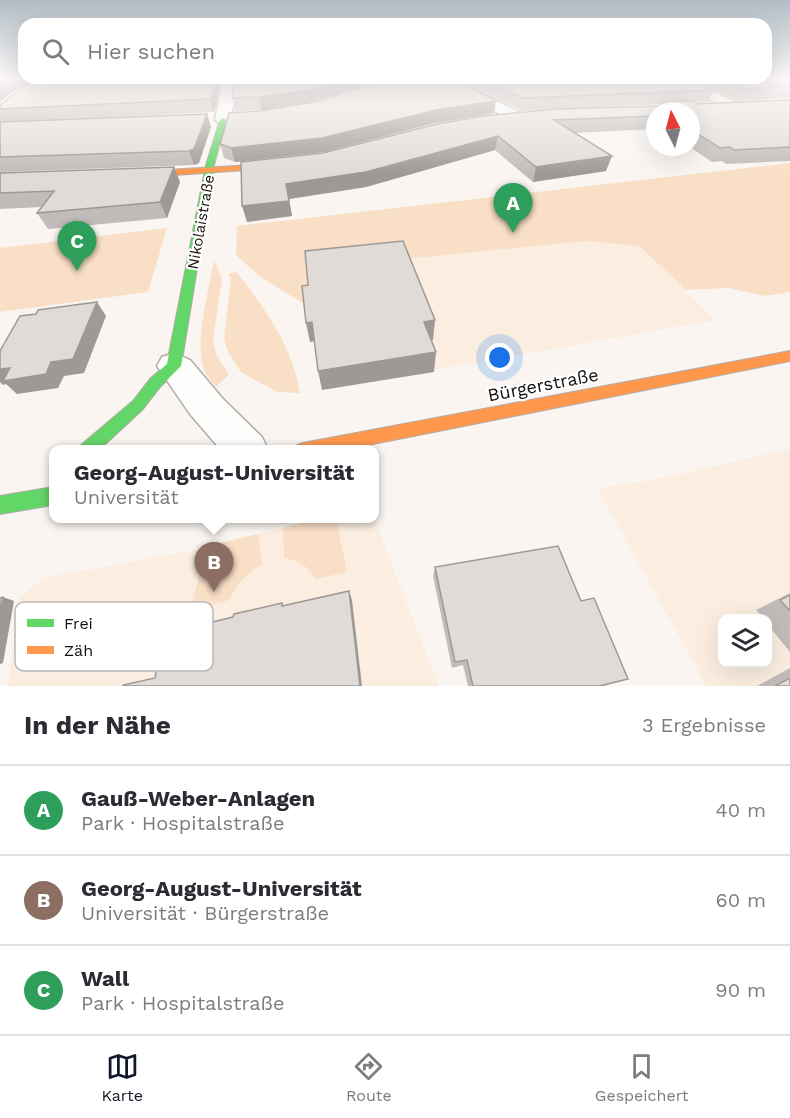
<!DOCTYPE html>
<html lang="de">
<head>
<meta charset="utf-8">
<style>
  :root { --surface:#fff; --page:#f7f7f7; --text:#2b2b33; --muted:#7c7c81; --line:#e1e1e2; --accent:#111827 }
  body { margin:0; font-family:"Work Sans",sans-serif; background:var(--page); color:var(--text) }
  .controls { position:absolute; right:18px; bottom:18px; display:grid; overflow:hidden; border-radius:12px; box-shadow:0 6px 24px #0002 }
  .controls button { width:54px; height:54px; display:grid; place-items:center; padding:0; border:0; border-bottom:2px solid var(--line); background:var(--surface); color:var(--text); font:30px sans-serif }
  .compass { position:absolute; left:646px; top:102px; width:54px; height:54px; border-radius:50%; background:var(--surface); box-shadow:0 6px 24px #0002; rotate:354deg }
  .you { position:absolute; left:500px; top:358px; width:21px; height:21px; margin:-15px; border:4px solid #fff; border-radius:50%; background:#1a73e8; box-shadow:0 0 0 9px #1a73e833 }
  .badge { display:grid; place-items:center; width:39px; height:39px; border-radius:50%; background:var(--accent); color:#fff; font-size:20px; font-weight:700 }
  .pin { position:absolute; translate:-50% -50px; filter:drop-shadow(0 2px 3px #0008) }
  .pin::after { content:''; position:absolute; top:32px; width:21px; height:18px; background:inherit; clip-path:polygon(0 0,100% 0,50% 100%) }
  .popup { position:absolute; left:49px; top:445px; width:330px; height:78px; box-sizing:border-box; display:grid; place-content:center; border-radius:12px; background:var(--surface); filter:drop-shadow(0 2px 4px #0005); font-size:20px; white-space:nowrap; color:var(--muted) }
  .popup b { font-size:22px; color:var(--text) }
  .popup::after { content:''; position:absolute; left:50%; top:100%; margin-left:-12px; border:12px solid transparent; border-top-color:var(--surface) }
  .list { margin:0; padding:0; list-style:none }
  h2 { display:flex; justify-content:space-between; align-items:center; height:78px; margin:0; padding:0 24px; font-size:26px }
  h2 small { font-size:20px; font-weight:400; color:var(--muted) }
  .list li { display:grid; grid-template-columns:39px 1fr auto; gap:18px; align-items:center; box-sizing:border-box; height:90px; padding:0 24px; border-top:2px solid var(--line) }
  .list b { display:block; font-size:22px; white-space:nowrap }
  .list p { margin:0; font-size:20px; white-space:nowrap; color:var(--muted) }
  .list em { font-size:20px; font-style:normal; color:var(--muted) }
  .icon { flex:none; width:33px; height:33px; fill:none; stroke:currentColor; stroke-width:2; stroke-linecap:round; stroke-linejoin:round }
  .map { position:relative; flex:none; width:790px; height:686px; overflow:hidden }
  .search { position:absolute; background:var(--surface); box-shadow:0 6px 24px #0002; left:18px; right:18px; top:18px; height:66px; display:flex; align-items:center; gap:15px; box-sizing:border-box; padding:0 21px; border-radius:18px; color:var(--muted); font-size:22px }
  .sheet { height:348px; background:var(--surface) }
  nav { display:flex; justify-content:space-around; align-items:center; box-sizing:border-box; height:84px; border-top:2px solid var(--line); background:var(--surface); font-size:16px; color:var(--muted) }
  nav a { display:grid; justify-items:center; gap:3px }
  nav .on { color:var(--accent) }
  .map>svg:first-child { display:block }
</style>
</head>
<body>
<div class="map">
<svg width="790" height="686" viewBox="0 0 790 686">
  <rect width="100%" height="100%" fill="#faf5f1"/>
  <g fill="#fbeee1" fill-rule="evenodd">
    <polygon points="586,241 639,246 716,320 322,390 318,352 320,341 310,342 306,305 405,259"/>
    <path d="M790 449V686H706L598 489 666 477ZM722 618H768V664H722Z"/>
    <polygon points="321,518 374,519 439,686 8,686 19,598 43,578 190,551"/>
  </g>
  <g fill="#f9dfc6">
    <polygon points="790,163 790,292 765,296 728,288 686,290 639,246 586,241 405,259 311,296 306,305 259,276 236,255 237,226"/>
    <polygon points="167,228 148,292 0,312 0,248"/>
    <path d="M214 260 222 279 213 341 216 354 229 375 216 387C212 382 207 377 205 372 193 344 209 291 214 260Z"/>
    <path d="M236 272C265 307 293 348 300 393L277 392 241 372 228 352 224 339 231 278 228 274Z"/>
    <path d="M321 518 336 519 347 572 316 579C308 567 299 560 284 558L283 528Z"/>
    <path d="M258 534 262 564C248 573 236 584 230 600L191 610 206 546Z"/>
  </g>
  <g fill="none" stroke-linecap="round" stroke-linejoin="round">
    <g stroke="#b1aca8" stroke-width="3">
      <g id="street">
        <polygon points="223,78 237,78 231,120 223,125 215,120"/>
        <polygon points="438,78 454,78 522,114 524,117 516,122 510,120"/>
        <polygon points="671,78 688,78 741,105 744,108 736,113 731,111"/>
        <polygon points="174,353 190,360 223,399 262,437 268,450 221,450 190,414 157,366 162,357"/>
      </g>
    </g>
    <g stroke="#b1aca8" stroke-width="2">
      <g id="fast">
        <polygon points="223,118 226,120 214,165 181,366 160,387 143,409 99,450 79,450 81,445 133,401 150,379 167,364 206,165 220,120"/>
        <polygon points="53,487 53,505 0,514 0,496"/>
      </g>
    </g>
    <g stroke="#b1aca8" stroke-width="2">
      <g id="slow">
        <polygon points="287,163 290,163 290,167 132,178 128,175 132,172"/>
        <polygon points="790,351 790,361 343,450 295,450 297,445 303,443"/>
      </g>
    </g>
    <use href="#street" fill="#fefefd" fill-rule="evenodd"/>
    <use href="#fast" fill="#63d668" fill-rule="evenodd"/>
    <use href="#slow" fill="#ff974d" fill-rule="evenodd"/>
  </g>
  <g fill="#c1bcb9">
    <polygon points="34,78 222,78 214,112 0,122 0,105"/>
    <polygon points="234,78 389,78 311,102 262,110 235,111 232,98"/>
    <polygon points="459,78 692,78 714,90 708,102 696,103 697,104 790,100 790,161 726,164 722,161 712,162 690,147 691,147 691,111 655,111 655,129 574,133 606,171 533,182 495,150 366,187 289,199 292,216 247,222 323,153 660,106 661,104 521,111"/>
    <polygon points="693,78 790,78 790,98 738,101"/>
    <polygon points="319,101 494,113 435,123 324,152 235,162 224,158 220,144 260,111"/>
    <polygon points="207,114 211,127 199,163 194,165 0,172 0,122"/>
    <polygon points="0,173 180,182 167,218 48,229 37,213 42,207 0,209"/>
    <polygon points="435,567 581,601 628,679 604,686 468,686 463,665 452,668 433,576"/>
    <polygon points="790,593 790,652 768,625 768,618 763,618 756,610"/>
    <polygon points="790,668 790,686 757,686"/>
  </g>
  <g fill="#9d9996">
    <polygon points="10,78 31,78 0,102 0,85"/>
    <polygon points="217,78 222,78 214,112 211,99"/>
    <polygon points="350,78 389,78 311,102 262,110 259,97"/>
    <polygon points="496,101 494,113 435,123 324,152 235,162 231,148 436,110"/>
    <polygon points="207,114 211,127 199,163 194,165 189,151"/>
    <polygon points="498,136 495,150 366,187 289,199 292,216 247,222 242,206 286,184"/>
    <polygon points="612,156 606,171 533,182 536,167"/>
    <polygon points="174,167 180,182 167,218 160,202"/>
    <polygon points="97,302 106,316 84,373 64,376 58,388 17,394 6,384 3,385 0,382 0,369 51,362"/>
    <polygon points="435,320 433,340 423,341 424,322"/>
    <polygon points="312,322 316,341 310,342 306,323"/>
    <polygon points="436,352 434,372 322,390 318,371"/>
    <polygon points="349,591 352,600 362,686 360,686"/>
    <polygon points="3,597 14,601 3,663 0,664 0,614"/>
  </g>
  <g fill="#e0dbd7" stroke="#9d9996" stroke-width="1.5">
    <polygon points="0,78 10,78 0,85"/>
    <polygon points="34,78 217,78 211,99 0,109 0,105"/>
    <polygon points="234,78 350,78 310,90 259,97 232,98"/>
    <polygon points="391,78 455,78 496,101 436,110 322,138 231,148 220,144 229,113 260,111 319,101 384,80"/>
    <polygon points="482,78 692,78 714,90 523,98"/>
    <polygon points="722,78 790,78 790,86 745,89"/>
    <polygon points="790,100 790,147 734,150 730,147 720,148 691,130 691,111 655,111 655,116 554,120 612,156 536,167 498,136 366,172 286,184 289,201 242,206 241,162 323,153 437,124 482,116 558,109 660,106 662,102 694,101 697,104"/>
    <polygon points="207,114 194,149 189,151 0,157 0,122"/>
    <polygon points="174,167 160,202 37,213 54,191 0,193 0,173"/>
    <polygon points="403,241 435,320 424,322 436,352 318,371 312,322 306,323 302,286 308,285 305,251"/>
    <polygon points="97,302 73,359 51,362 46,374 3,381 10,368 0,369 0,351 20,316 36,314 38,310"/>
    <polygon points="558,546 581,601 594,598 628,679 599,686 473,686 467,660 455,662 435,567"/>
    <polygon points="349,591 360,686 123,686 123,685 155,678 162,634 233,617 234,614 282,603 282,606"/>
    <polygon points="790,595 790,611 780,600"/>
    <polygon points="3,597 0,614 0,598"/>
    <polygon points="790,678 790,686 775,686"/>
  </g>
  <linearGradient id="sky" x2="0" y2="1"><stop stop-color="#b1bcc5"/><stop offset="0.45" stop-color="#fdfaf9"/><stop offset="1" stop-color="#fdfaf9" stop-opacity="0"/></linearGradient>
  <rect width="790" height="174" fill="url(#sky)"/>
  <g text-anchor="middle" stroke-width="4.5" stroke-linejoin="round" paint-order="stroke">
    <g font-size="15" fill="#15110c" stroke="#fff">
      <text transform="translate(201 222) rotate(-80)" y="5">Nikolaistraße</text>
    </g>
    <g font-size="18" fill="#15110c" stroke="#fff">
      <text transform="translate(543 385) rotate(-11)" y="6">Bürgerstraße</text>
    </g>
  </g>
  <rect x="15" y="602" width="198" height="69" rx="9" fill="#fff" stroke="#b9b8b6" stroke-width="1.5"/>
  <rect x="27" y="619" width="27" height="8" fill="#63d668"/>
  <rect x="27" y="646" width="27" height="8" fill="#ff974d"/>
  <g font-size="16" fill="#15110c">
    <text x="64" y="629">Frei</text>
    <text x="64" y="656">Zäh</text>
  </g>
</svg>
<div class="controls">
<button><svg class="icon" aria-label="layers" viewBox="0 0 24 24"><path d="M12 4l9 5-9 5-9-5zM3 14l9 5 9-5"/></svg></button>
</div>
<svg class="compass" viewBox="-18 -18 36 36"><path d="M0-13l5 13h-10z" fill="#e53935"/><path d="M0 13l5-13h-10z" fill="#7c7c81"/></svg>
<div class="you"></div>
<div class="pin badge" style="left:513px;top:233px;background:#2e9e5b">A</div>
<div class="pin badge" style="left:214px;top:592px;background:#8d6e63">B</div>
<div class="popup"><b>Georg-August-Universität</b>Universität</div>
<div class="pin badge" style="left:77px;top:271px;background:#2e9e5b">C</div>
<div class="search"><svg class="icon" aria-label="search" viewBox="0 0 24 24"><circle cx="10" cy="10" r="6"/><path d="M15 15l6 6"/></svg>Hier suchen</div>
</div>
<section class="sheet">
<h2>In der Nähe<small>3 Ergebnisse</small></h2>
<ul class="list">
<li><span class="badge" style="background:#2e9e5b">A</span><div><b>Gauß-Weber-Anlagen</b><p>Park · Hospitalstraße</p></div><em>40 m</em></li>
<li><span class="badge" style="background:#8d6e63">B</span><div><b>Georg-August-Universität</b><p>Universität · Bürgerstraße</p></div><em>60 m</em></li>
<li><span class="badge" style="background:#2e9e5b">C</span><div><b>Wall</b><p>Park · Hospitalstraße</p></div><em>90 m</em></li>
</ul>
</section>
<nav>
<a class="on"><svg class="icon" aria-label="map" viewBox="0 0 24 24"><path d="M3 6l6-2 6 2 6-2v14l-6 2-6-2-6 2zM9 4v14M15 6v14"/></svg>Karte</a>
<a><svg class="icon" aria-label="directions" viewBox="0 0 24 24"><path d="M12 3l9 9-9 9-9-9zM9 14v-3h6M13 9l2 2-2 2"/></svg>Route</a>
<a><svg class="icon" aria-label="saved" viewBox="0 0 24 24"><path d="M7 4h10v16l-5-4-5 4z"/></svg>Gespeichert</a>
</nav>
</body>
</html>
